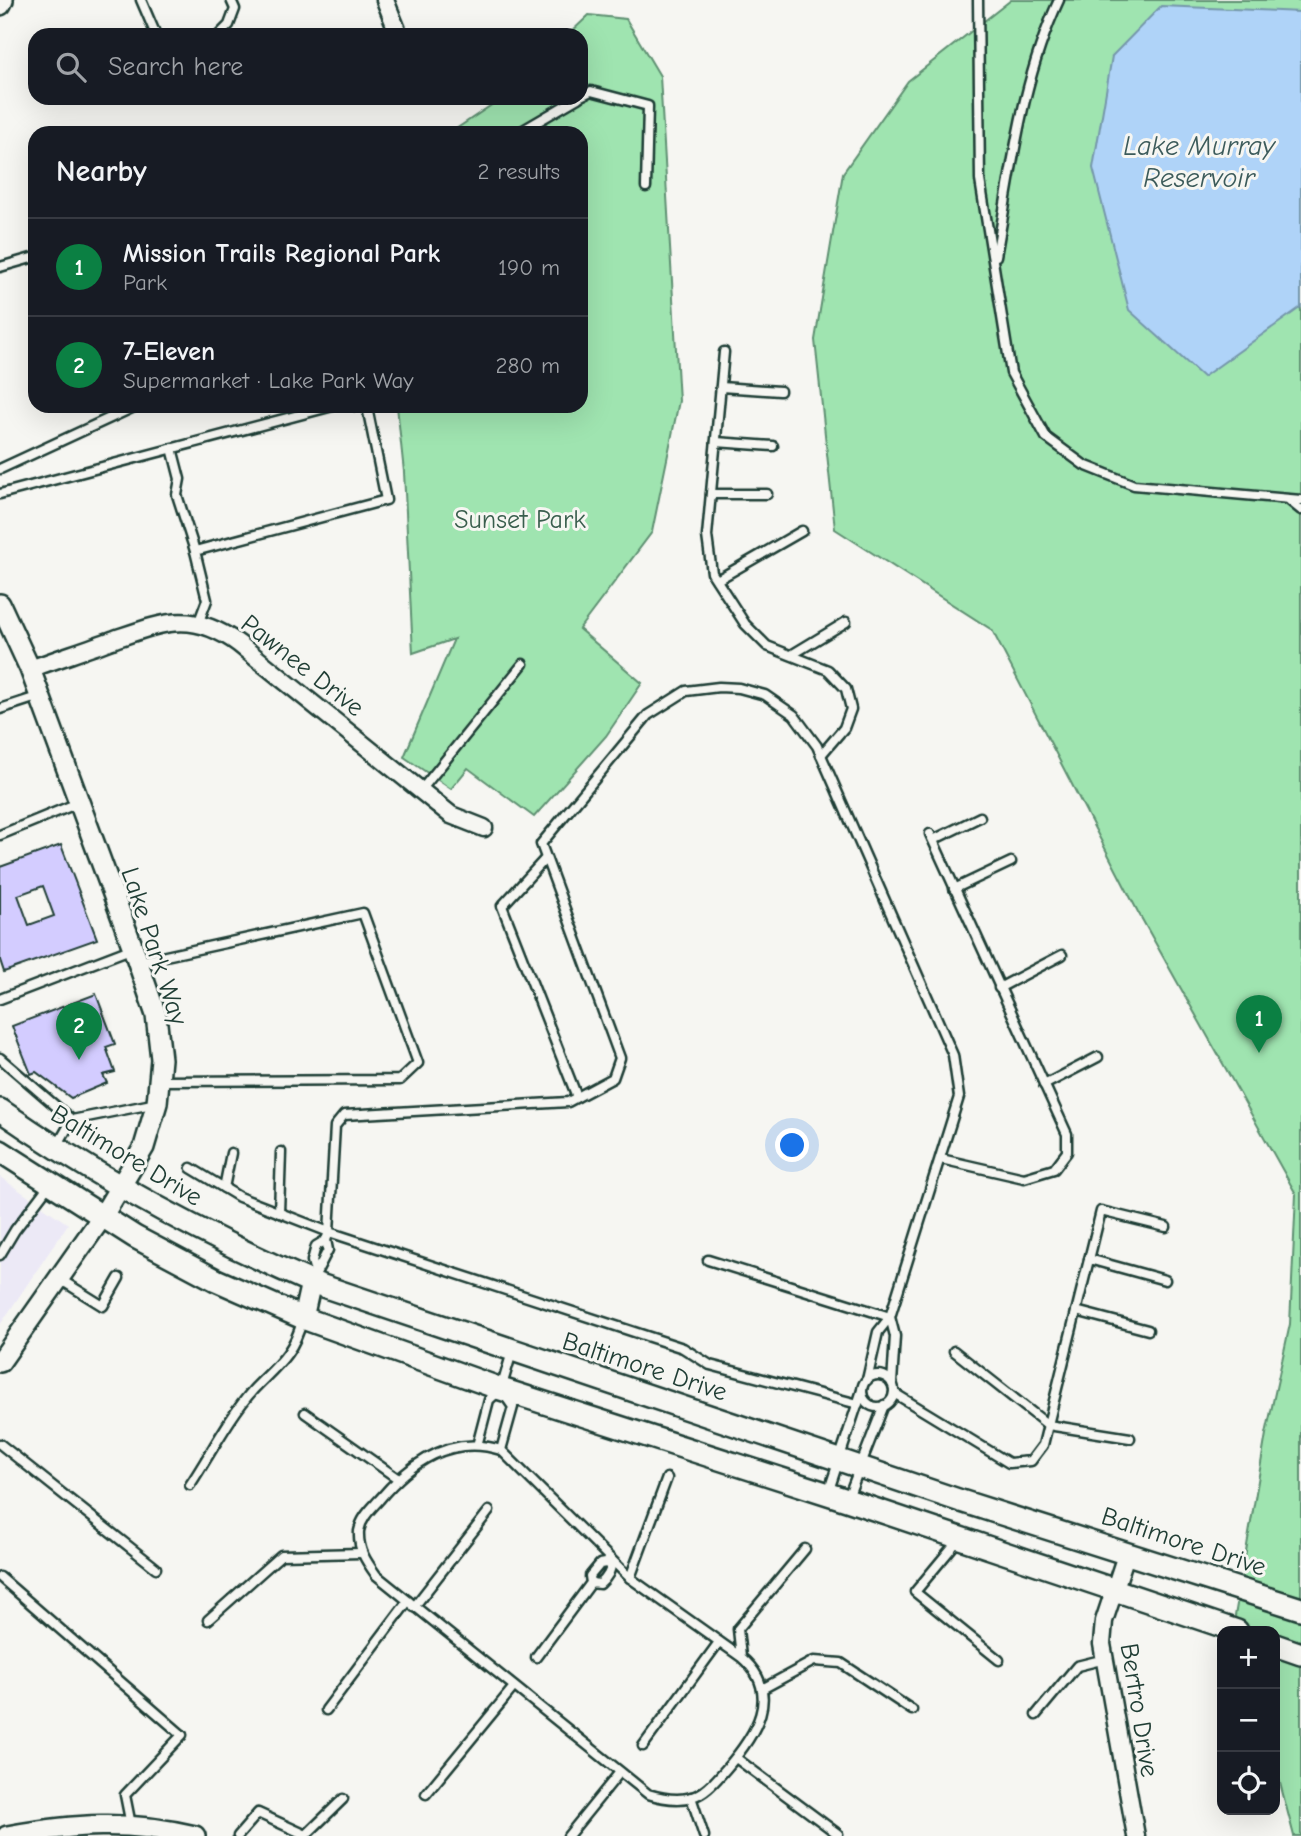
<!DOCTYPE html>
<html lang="en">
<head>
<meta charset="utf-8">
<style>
  :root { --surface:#171b24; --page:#20242c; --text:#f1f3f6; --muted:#9ea1a6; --line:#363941; --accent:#0b8043 }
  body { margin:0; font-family:"Comic Neue",sans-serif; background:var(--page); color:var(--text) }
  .controls { position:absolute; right:21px; bottom:21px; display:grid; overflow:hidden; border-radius:14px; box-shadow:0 7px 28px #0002 }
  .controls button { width:63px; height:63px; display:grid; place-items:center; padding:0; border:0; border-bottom:2px solid var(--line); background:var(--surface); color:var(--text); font:35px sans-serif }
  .you { position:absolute; left:793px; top:1146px; width:24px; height:24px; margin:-18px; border:5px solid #fff; border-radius:50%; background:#1a73e8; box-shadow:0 0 0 10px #1a73e833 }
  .badge { display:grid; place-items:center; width:46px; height:46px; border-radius:50%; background:var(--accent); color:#fff; font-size:23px; font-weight:700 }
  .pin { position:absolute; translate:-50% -58px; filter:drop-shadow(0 2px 4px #0008) }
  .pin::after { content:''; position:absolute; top:37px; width:24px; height:21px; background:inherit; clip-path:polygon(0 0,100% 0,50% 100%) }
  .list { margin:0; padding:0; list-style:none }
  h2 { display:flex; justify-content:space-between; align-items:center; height:91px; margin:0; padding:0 28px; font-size:30px }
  h2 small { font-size:23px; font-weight:400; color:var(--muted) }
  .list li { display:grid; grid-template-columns:46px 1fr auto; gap:21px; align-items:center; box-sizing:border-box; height:98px; padding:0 28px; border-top:2px solid var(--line) }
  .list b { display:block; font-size:26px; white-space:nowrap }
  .list p { margin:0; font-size:23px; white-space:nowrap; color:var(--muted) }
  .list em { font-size:23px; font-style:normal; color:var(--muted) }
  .icon { flex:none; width:38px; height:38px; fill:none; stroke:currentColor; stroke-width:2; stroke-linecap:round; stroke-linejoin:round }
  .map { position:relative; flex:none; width:1301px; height:1836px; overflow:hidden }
  .search { position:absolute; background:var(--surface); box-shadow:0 7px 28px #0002; left:28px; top:28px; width:560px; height:77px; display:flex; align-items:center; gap:18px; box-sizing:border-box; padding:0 24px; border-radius:21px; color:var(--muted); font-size:26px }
  .panel { position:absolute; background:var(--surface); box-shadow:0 7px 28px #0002; left:28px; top:126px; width:560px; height:287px; border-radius:21px }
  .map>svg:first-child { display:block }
</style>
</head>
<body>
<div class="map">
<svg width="1301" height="1836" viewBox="0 0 1301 1836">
  <rect width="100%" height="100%" fill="#f6f6f2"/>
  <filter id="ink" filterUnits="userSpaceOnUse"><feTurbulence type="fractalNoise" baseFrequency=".0143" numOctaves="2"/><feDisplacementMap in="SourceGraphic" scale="14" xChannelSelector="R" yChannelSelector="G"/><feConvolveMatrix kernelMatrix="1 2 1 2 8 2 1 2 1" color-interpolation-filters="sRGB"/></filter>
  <g filter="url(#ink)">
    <polygon fill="#ece9f6" points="0,1177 68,1224 0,1325"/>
    <g fill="#9fe4b0" stroke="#5f9072" stroke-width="2">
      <polygon points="1011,0 1301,0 1301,1836 1294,1836 1275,1764 1275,1631 1239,1631 1235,1616 1266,1434 1290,1324 1296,1194 1138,912 992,630 835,529 815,340 843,173 908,81"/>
      <polygon points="589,15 626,19 660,76 679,401 652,532 579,629 642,683 606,736 534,817 468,768 451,789 404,757 454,639 413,653 404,472 397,406 581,406 581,133 450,133 502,98 581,98 581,35 568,35"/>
    </g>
    <polygon fill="#afd3f8" stroke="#7597aa" stroke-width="2" points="1161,6 1301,12 1301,307 1203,377 1129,310 1093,168 1112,56"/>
    <g fill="#d3ccff" stroke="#1f3d34" stroke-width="2" fill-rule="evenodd">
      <path d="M61 845 97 939 4 972 0 960V867ZM43 886 54 916 29 925 18 895Z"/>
      <polygon points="96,994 115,1044 106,1047 115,1072 103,1075 107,1083 71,1098 36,1072 31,1074 12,1026"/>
    </g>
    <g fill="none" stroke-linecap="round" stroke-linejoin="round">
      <g stroke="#1f3d34" stroke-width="13">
        <g id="service">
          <polyline points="141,0 156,35"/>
          <polyline points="978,0 980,180 1011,373 1046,437 1084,465 1134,485 1301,500"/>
          <polyline points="219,35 229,25 235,9 231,0"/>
          <polyline points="581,96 591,91 648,106 646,187"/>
          <polyline points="518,133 578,98"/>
          <path d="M996 256C1012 169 1021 81 1059 0"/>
          <polyline points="0,267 35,257"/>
          <polyline points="724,352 707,536 712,573 745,624 767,646 828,670 846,689 851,709 844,728 821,755"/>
          <polyline points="721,387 780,391"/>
          <polyline points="716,442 773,446"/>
          <polyline points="172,448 180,479 177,495 195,551"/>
          <polyline points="0,469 136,406"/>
          <polyline points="0,494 333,406"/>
          <polyline points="711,494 767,494"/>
          <polyline points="1290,501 1301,510"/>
          <polyline points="717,580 802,531"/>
          <polyline points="198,624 207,600 195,551 386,500 367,407 355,406"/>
          <polyline points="793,654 846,622"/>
          <polyline points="0,709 40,696"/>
          <polyline points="422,789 523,664"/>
          <polyline points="930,834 1067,1134 1067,1152 1054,1169 1024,1178 941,1159"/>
          <polyline points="0,835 78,803"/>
          <polyline points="933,840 980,817"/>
          <polyline points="546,858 502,906 577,1097"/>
          <polyline points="954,889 1011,862"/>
          <polyline points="138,962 363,913 418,1063 400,1080 160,1081"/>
          <polyline points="999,988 1062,955"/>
          <polyline points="0,999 133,948"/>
          <polyline points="0,1058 72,1120"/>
          <polyline points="1044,1085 1098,1057"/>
          <polyline points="57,1146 72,1120 157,1103"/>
          <polyline points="191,1168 239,1197 329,1232 326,1240 328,1250 312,1281"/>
          <polyline points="224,1188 231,1153"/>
          <polyline points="279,1213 281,1152"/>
          <polyline points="0,1255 15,1230 50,1184"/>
          <polyline points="1089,1259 1165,1280"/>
          <polyline points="708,1260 890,1317"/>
          <polyline points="315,1272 312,1261 316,1246 326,1240"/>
          <polyline points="58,1278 103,1306 119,1278"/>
          <polyline points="1076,1311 1148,1330"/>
          <polyline points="890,1317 895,1336 892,1383"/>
          <polyline points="954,1351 1048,1425 1130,1438"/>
          <circle cx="878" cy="1391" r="16"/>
          <polyline points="894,1393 1009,1463 1031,1461 1043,1445 1101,1211 1166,1227"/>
          <polyline points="858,1404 710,1365 683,1348 329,1232 335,1126 344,1115 568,1102 613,1078 620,1058 541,844 648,715 686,691 719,687 739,688 765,695 794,715 817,746 953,1055 959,1097 890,1317 878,1332 867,1380"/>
          <polyline points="305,1413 397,1478"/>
          <polyline points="478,1442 489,1400 501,1389 512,1352"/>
          <polyline points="0,1444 156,1568"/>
          <polyline points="501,1450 513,1407 506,1397"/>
          <path d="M190 1485C210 1455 229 1417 253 1390 276 1366 293 1355 302 1321"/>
          <polyline points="828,1493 862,1390"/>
          <polyline points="847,1500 884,1405"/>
          <polyline points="959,1539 915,1592 999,1660"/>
          <polyline points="0,1577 182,1735 125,1795 131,1825"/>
          <polyline points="630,1578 667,1478"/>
          <polyline points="414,1607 489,1511"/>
          <polyline points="208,1620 281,1555 361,1553"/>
          <path d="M536 1657 591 1583 590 1576 600 1564 612 1562C610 1572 608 1577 600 1584L591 1583"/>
          <path d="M741 1657 630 1578 501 1450C451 1434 411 1462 379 1500 371 1509 361 1518 359 1531 358 1550 366 1561 376 1575L648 1794C661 1798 678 1801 692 1797 706 1793 716 1780 725 1770 755 1736 784 1693 741 1657L738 1629 805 1549"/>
          <polyline points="762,1689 814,1661 841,1663 912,1710"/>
          <polyline points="326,1710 408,1601"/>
          <polyline points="1036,1715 1077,1666 1105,1659"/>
          <polyline points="643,1746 719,1642"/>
          <polyline points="736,1758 838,1834"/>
          <polyline points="426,1794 513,1688"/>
          <polyline points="691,1797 704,1836"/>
          <polyline points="238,1836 258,1813 306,1835 343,1799"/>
          <polyline points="568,1836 620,1772"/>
        </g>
      </g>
      <g stroke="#1f3d34" stroke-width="21">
        <g id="minor">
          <polyline points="385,0 399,35"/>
          <path d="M30 669C57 659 85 650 112 640 162 623 191 609 239 644L451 815 484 828"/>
          <polyline points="1127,1552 1104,1621 1102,1644 1136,1836"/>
        </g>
      </g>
      <g stroke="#1f3d34" stroke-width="24">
        <g id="tertiary">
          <polyline points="0,604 30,669 133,948 156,1015 161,1059 157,1103 144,1147 102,1217 0,1362"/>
          <polyline points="303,1318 311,1282"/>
          <path d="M7 1836C74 1824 128 1820 195 1836"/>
        </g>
      </g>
      <g stroke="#1f3d34" stroke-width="26">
        <g id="secondary">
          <polyline points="0,4 2,0"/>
          <path d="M0 1110C98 1178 202 1235 311 1282L961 1501 1301 1609"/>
          <polyline points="0,1151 135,1237 216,1280 303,1318 501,1389 847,1500 1237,1631"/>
          <polyline points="1275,1645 1301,1654"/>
        </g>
      </g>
      <use href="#service" stroke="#f6f6f2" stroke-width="8"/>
      <use href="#minor" stroke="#f6f6f2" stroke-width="16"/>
      <use href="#tertiary" stroke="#f6f6f2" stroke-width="19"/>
      <use href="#secondary" stroke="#f6f6f2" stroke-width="21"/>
    </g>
  </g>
  <g text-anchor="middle" stroke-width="6" stroke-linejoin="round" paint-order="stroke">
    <g font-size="26" fill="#395e4d" stroke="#f6f6f2">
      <text x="520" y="528">Sunset Park</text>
    </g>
    <g font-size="26" fill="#1f3d34" stroke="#f6f6f2">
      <text transform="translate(303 665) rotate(38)" y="9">Pawnee Drive</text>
      <text transform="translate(155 946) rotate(72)" y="9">Lake Park Way</text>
      <text transform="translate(127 1155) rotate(31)" y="9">Baltimore Drive</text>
      <text transform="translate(645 1366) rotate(18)" y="9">Baltimore Drive</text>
      <text transform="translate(1184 1541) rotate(18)" y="9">Baltimore Drive</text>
      <text transform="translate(1140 1710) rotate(81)" y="9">Bertro Drive</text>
    </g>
    <g font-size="28" font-style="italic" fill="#3c5b5b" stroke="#f6f6f2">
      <text x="1199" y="155">Lake Murray<tspan x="1199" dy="32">Reservoir</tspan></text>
    </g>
  </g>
</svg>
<div class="controls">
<button>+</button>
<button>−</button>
<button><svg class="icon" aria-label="locate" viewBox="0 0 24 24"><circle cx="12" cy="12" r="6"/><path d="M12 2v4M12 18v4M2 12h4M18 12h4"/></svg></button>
</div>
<div class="you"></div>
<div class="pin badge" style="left:1259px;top:1053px">1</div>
<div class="pin badge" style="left:79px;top:1060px">2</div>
<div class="search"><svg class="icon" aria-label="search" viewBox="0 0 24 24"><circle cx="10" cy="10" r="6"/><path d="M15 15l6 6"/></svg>Search here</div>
<section class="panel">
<h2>Nearby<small>2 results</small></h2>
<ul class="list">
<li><span class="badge">1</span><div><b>Mission Trails Regional Park</b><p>Park</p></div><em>190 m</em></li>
<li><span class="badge">2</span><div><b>7-Eleven</b><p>Supermarket · Lake Park Way</p></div><em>280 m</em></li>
</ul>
</section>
</div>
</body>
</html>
